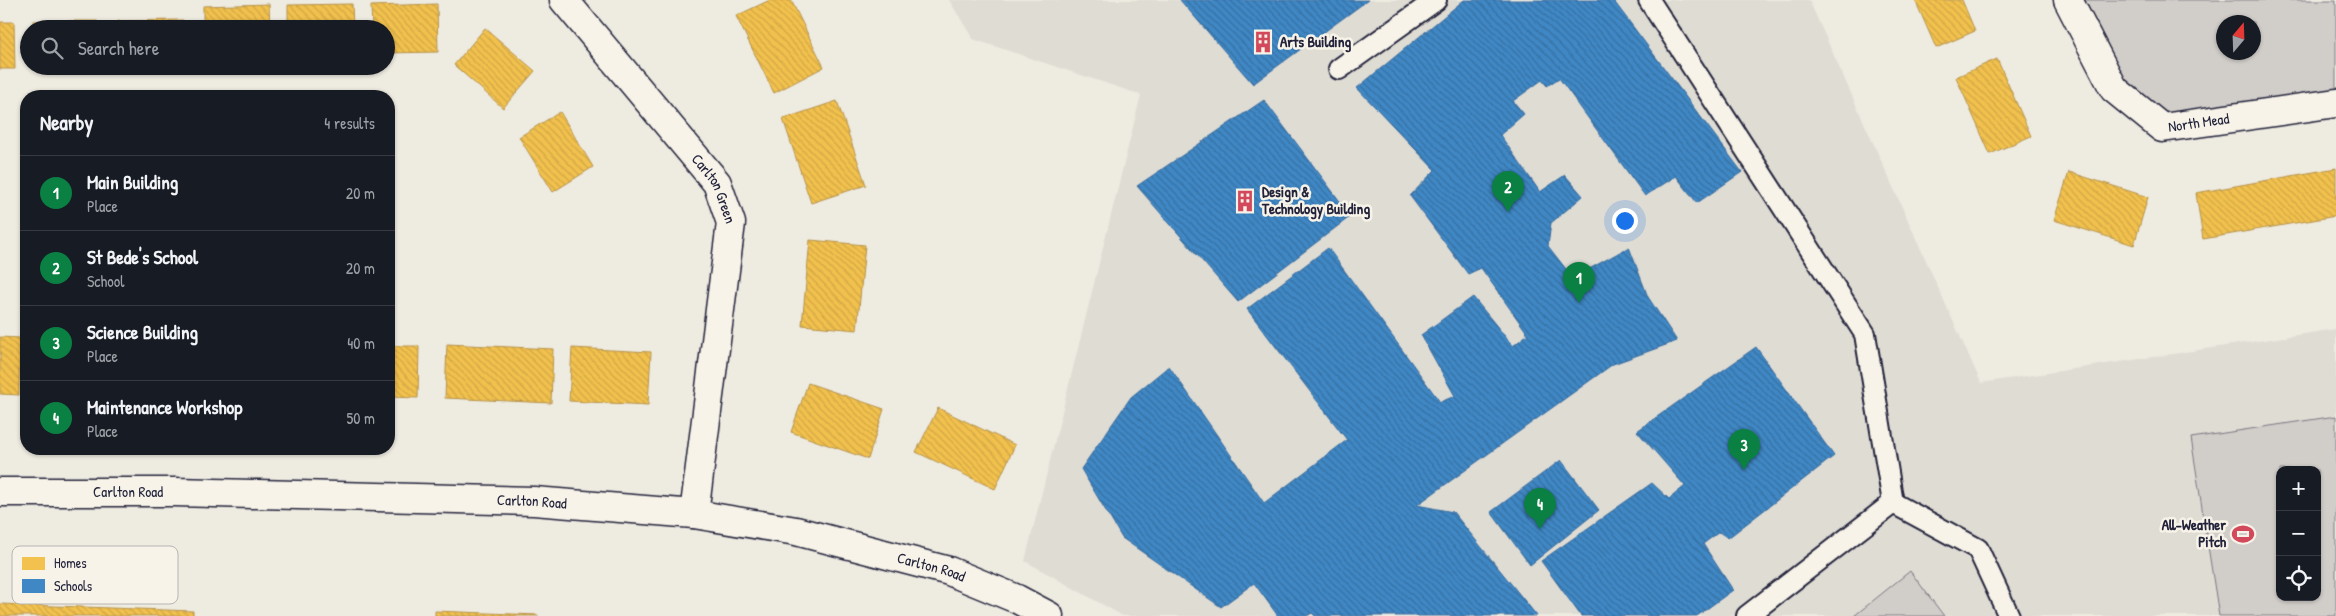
<!DOCTYPE html>
<html lang="en">
<head>
<meta charset="utf-8">
<style>
  :root { --surface:#171b24; --page:#242831; --text:#f1f3f6; --muted:#9ea1a6; --line:#363941; --accent:#0b8043 }
  body { margin:0; font-family:"Patrick Hand",sans-serif; background:var(--page); color:var(--text) }
  .controls { position:absolute; right:15px; bottom:15px; display:grid; overflow:hidden; border-radius:10px; box-shadow:0 1px 4px #0004 }
  .controls button { width:45px; height:45px; display:grid; place-items:center; padding:0; border:0; border-bottom:1px solid var(--line); background:var(--surface); color:var(--text); font:25px sans-serif }
  .compass { position:absolute; left:2216px; top:15px; width:45px; height:45px; border-radius:50%; background:var(--surface); box-shadow:0 1px 4px #0004; rotate:19deg }
  .you { position:absolute; left:1624px; top:220px; width:18px; height:18px; margin:-12px; border:4px solid #fff; border-radius:50%; background:#1a73e8; box-shadow:0 0 0 8px #1a73e833 }
  .badge { display:grid; place-items:center; width:32px; height:32px; border-radius:50%; background:var(--accent); color:#fff; font-size:16px; font-weight:700 }
  .pin { position:absolute; translate:-50% -41px; filter:drop-shadow(0 1px 2px #0008) }
  .pin::after { content:''; position:absolute; top:26px; width:18px; height:15px; background:inherit; clip-path:polygon(0 0,100% 0,50% 100%) }
  .list { margin:0; padding:0; list-style:none }
  h2 { display:flex; justify-content:space-between; align-items:center; height:65px; margin:0; padding:0 20px; font-size:21px }
  h2 small { font-size:16px; font-weight:400; color:var(--muted) }
  .list li { display:grid; grid-template-columns:32px 1fr auto; gap:15px; align-items:center; box-sizing:border-box; height:75px; padding:0 20px; border-top:1px solid var(--line) }
  .list b { display:block; font-size:19px; white-space:nowrap }
  .list p { margin:0; font-size:16px; white-space:nowrap; color:var(--muted) }
  .list em { font-size:16px; font-style:normal; color:var(--muted) }
  .icon { flex:none; width:28px; height:28px; fill:none; stroke:currentColor; stroke-width:2; stroke-linecap:round; stroke-linejoin:round }
  .map { position:relative; flex:none; width:2336px; height:616px; overflow:hidden }
  .search { position:absolute; background:var(--surface); box-shadow:0 1px 4px #0004; left:20px; top:20px; width:375px; height:55px; display:flex; align-items:center; gap:12px; box-sizing:border-box; padding:0 18px; border-radius:28px; color:var(--muted); font-size:19px }
  .panel { position:absolute; background:var(--surface); box-shadow:0 1px 4px #0004; left:20px; top:90px; width:375px; height:365px; border-radius:20px }
  .map>svg:first-child { display:block }
</style>
</head>
<body>
<div class="map">
<svg width="2336" height="616" viewBox="0 0 2336 616">
  <defs>
    <pattern id="homes-back-hatch" width="6" height="6" patternUnits="userSpaceOnUse" patternTransform="scale(1.25)"><rect width="6" height="6" fill="#f2c14e"/><path d="M-1 5l2 2M0 0l6 6M5-1l2 2" fill="none" stroke="#cfa645"/></pattern>
    <pattern id="schools-back-hatch" width="6" height="6" patternUnits="userSpaceOnUse" patternTransform="scale(1.25)"><rect width="6" height="6" fill="#3f88c5"/><path d="M-1 5l2 2M0 0l6 6M5-1l2 2" fill="none" stroke="#346fa1"/></pattern>
  </defs>
  <rect width="100%" height="100%" fill="#eeebe1"/>
  <filter id="ink" filterUnits="userSpaceOnUse"><feTurbulence type="fractalNoise" baseFrequency=".02" numOctaves="2"/><feDisplacementMap in="SourceGraphic" scale="10" xChannelSelector="R" yChannelSelector="G"/><feConvolveMatrix kernelMatrix="1 2 1 2 8 2 1 2 1" color-interpolation-filters="sRGB"/></filter>
  <g filter="url(#ink)">
    <path fill="#dfdcd4" fill-rule="evenodd" d="M949 0H1809L1981 383 2336 329V616H1123L1025 561 1141 95 973 39ZM2280 470H2317V597H2280Z"/>
    <g fill="#d1cdc9" stroke="#7a7882" fill-rule="evenodd">
      <path d="M2069 0H2336V101L2162 128 2114 89ZM2224 22H2254V52H2224Z"/>
      <path d="M2336 416V616H2219L2191 438ZM2280 470H2317V597H2280Z"/>
      <polygon points="1910,571 1944,616 1854,616"/>
    </g>
    <g fill="url(#homes-back-hatch)" stroke="#b49148">
      <polygon points="770,0 791,0 824,67 774,93 736,16"/>
      <polygon points="1915,0 1962,0 1975,31 1936,48"/>
      <polygon points="269,4 270,29 203,29 203,6"/>
      <polygon points="352,4 353,29 288,29 288,5"/>
      <polygon points="437,4 438,52 386,53 386,29 372,29 371,6"/>
      <polygon points="183,20 184,29 118,29 118,21"/>
      <rect x="33" y="21" width="64" height="8"/>
      <polygon points="0,22 14,22 15,69 0,69"/>
      <polygon points="485,28 535,71 503,108 454,65"/>
      <polygon points="1997,59 2031,136 1990,154 1956,77"/>
      <polygon points="33,66 98,66 98,68 33,69"/>
      <polygon points="118,66 184,66 184,68 118,69"/>
      <polygon points="837,101 866,185 811,203 783,119"/>
      <polygon points="560,112 593,167 553,192 519,137"/>
      <polygon points="2336,168 2336,216 2203,239 2196,193"/>
      <polygon points="2069,172 2148,197 2134,245 2054,220"/>
      <polygon points="810,240 865,245 857,330 802,325"/>
      <polygon points="0,337 20,338 19,395 0,394"/>
      <polygon points="447,344 553,349 551,403 445,398"/>
      <polygon points="389,346 419,346 418,398 389,397"/>
      <polygon points="572,348 651,352 648,405 569,401"/>
      <polygon points="808,383 884,409 868,459 791,432"/>
      <polygon points="938,408 1015,445 995,489 916,452"/>
      <polygon points="0,604 193,611 193,616 0,616"/>
      <polygon points="435,611 538,615 538,616 435,616"/>
    </g>
    <g fill="url(#schools-back-hatch)" stroke="#36699c">
      <polygon points="1180,0 1368,0 1253,84"/>
      <polygon points="1464,0 1613,0 1742,172 1697,203 1676,176 1645,196 1559,78 1547,86 1542,80 1513,101 1524,114 1500,135 1540,192 1565,175 1583,196 1551,223 1548,246 1573,278 1629,247 1648,297 1677,341 1613,364 1417,505 1453,512 1537,616 1315,616 1312,613 1307,616 1278,616 1254,583 1221,607 1122,538 1081,469 1131,397 1169,366 1264,503 1347,440 1247,309 1328,248 1440,402 1455,396 1421,335 1473,297 1513,346 1528,334 1481,268 1468,274 1410,196 1435,170 1357,88"/>
      <polygon points="1264,100 1351,216 1238,302 1137,186"/>
      <polygon points="1756,347 1834,456 1728,538 1719,532 1703,544 1733,590 1697,616 1581,616 1541,561 1652,483 1669,499 1685,486 1637,431"/>
      <polygon points="1561,460 1599,510 1530,565 1491,512"/>
    </g>
    <g fill="none" stroke-linecap="round" stroke-linejoin="round">
      <g stroke="#22223b" stroke-width="24">
        <g id="service">
          <polyline points="1649,0 1865,334 1893,503"/>
          <polyline points="1339,69 1436,0"/>
          <polyline points="1747,616 1893,503 1978,549 2009,616"/>
        </g>
      </g>
      <g stroke="#22223b" stroke-width="31">
        <g id="minor">
          <path id="s1" d="M564 0 717 183 731 223 694 514"/>
          <path id="s2" d="M2068 0 2114 89 2162 128 2336 103"/>
          <path id="s3" d="M0 492H175L534 501 694 514 796 531 949 571 1017 599 1049 616"/>
        </g>
      </g>
      <use href="#service" stroke="#f7f3e8" stroke-width="20"/>
      <use href="#minor" stroke="#f7f3e8" stroke-width="28"/>
    </g>
  </g>
  <defs>
    <g id="building-bare" transform="scale(1.725)"><path d="M-4-6H4V6H1V3H-1V6H-4ZM-2.5-4.3h1.7v1.8h-1.7ZM.8-4.3h1.7v1.8H.8ZM-2.5-1h1.7V.8h-1.7ZM.8-1h1.7V.8H.8Z" fill="#d1495b" stroke="#f7f3e8" stroke-width="2.5" paint-order="stroke"/></g>
    <g id="stadium-bare" transform="scale(1.725)"><path d="M0-5a6.5 5 0 1 0 0 10a6.5 5 0 1 0 0-10ZM-3.5-1.8h7v3.6h-7Z" fill="#d1495b" stroke="#f7f3e8" stroke-width="2.5" paint-order="stroke"/></g>
  </defs>
  <g fill-rule="evenodd">
    <use href="#building-bare" x="1263" y="42"/>
    <use href="#building-bare" x="1245" y="201"/>
    <use href="#stadium-bare" x="2243" y="534"/>
  </g>
  <g text-anchor="middle" stroke-width="5" stroke-linejoin="round" paint-order="stroke">
    <g font-size="15" font-weight="bold" fill="#22223b" stroke="#f7f3e8" text-anchor="start">
      <text x="1280" y="47">Arts Building</text>
      <text x="1262" y="197">Design &amp;<tspan x="1262" dy="17">Technology Building</tspan></text>
      <text x="2226" y="530" text-anchor="end">All-Weather<tspan x="2226" dy="17">Pitch</tspan></text>
    </g>
    <g font-size="15" fill="#22223b" stroke="#f7f3e8">
      <text dy="5" stroke="none"><textPath href="#s2" startOffset="199">North Mead</textPath></text>
      <text dy="5" stroke="none"><textPath href="#s1" startOffset="242">Carlton Green</textPath></text>
      <text dy="5" stroke="none"><textPath href="#s3" startOffset="128">Carlton Road</textPath></text>
      <text dy="5" stroke="none"><textPath href="#s3" startOffset="532">Carlton Road</textPath></text>
      <text dy="5" stroke="none"><textPath href="#s3" startOffset="938">Carlton Road</textPath></text>
    </g>
  </g>
  <rect x="12" y="546" width="166" height="58" rx="8" fill="#f7f3e8" stroke="#b7b4b4" stroke-width="1"/>
  <rect x="22" y="557" width="23" height="13" fill="#f2c14e"/>
  <rect x="22" y="579" width="23" height="14" fill="#3f88c5"/>
  <g font-size="14" fill="#22223b">
    <text x="54" y="568">Homes</text>
    <text x="54" y="591">Schools</text>
  </g>
</svg>
<div class="controls">
<button>+</button>
<button>−</button>
<button><svg class="icon" aria-label="locate" viewBox="0 0 24 24"><circle cx="12" cy="12" r="6"/><path d="M12 2v4M12 18v4M2 12h4M18 12h4"/></svg></button>
</div>
<svg class="compass" viewBox="-18 -18 36 36"><path d="M0-13l5 13h-10z" fill="#e53935"/><path d="M0 13l5-13h-10z" fill="#9ea1a6"/></svg>
<div class="you"></div>
<div class="pin badge" style="left:1579px;top:303px">1</div>
<div class="pin badge" style="left:1508px;top:212px">2</div>
<div class="pin badge" style="left:1744px;top:470px">3</div>
<div class="pin badge" style="left:1540px;top:529px">4</div>
<div class="search"><svg class="icon" aria-label="search" viewBox="0 0 24 24"><circle cx="10" cy="10" r="6"/><path d="M15 15l6 6"/></svg>Search here</div>
<section class="panel">
<h2>Nearby<small>4 results</small></h2>
<ul class="list">
<li><span class="badge">1</span><div><b>Main Building</b><p>Place</p></div><em>20 m</em></li>
<li><span class="badge">2</span><div><b>St Bede's School</b><p>School</p></div><em>20 m</em></li>
<li><span class="badge">3</span><div><b>Science Building</b><p>Place</p></div><em>40 m</em></li>
<li><span class="badge">4</span><div><b>Maintenance Workshop</b><p>Place</p></div><em>50 m</em></li>
</ul>
</section>
</div>
</body>
</html>
